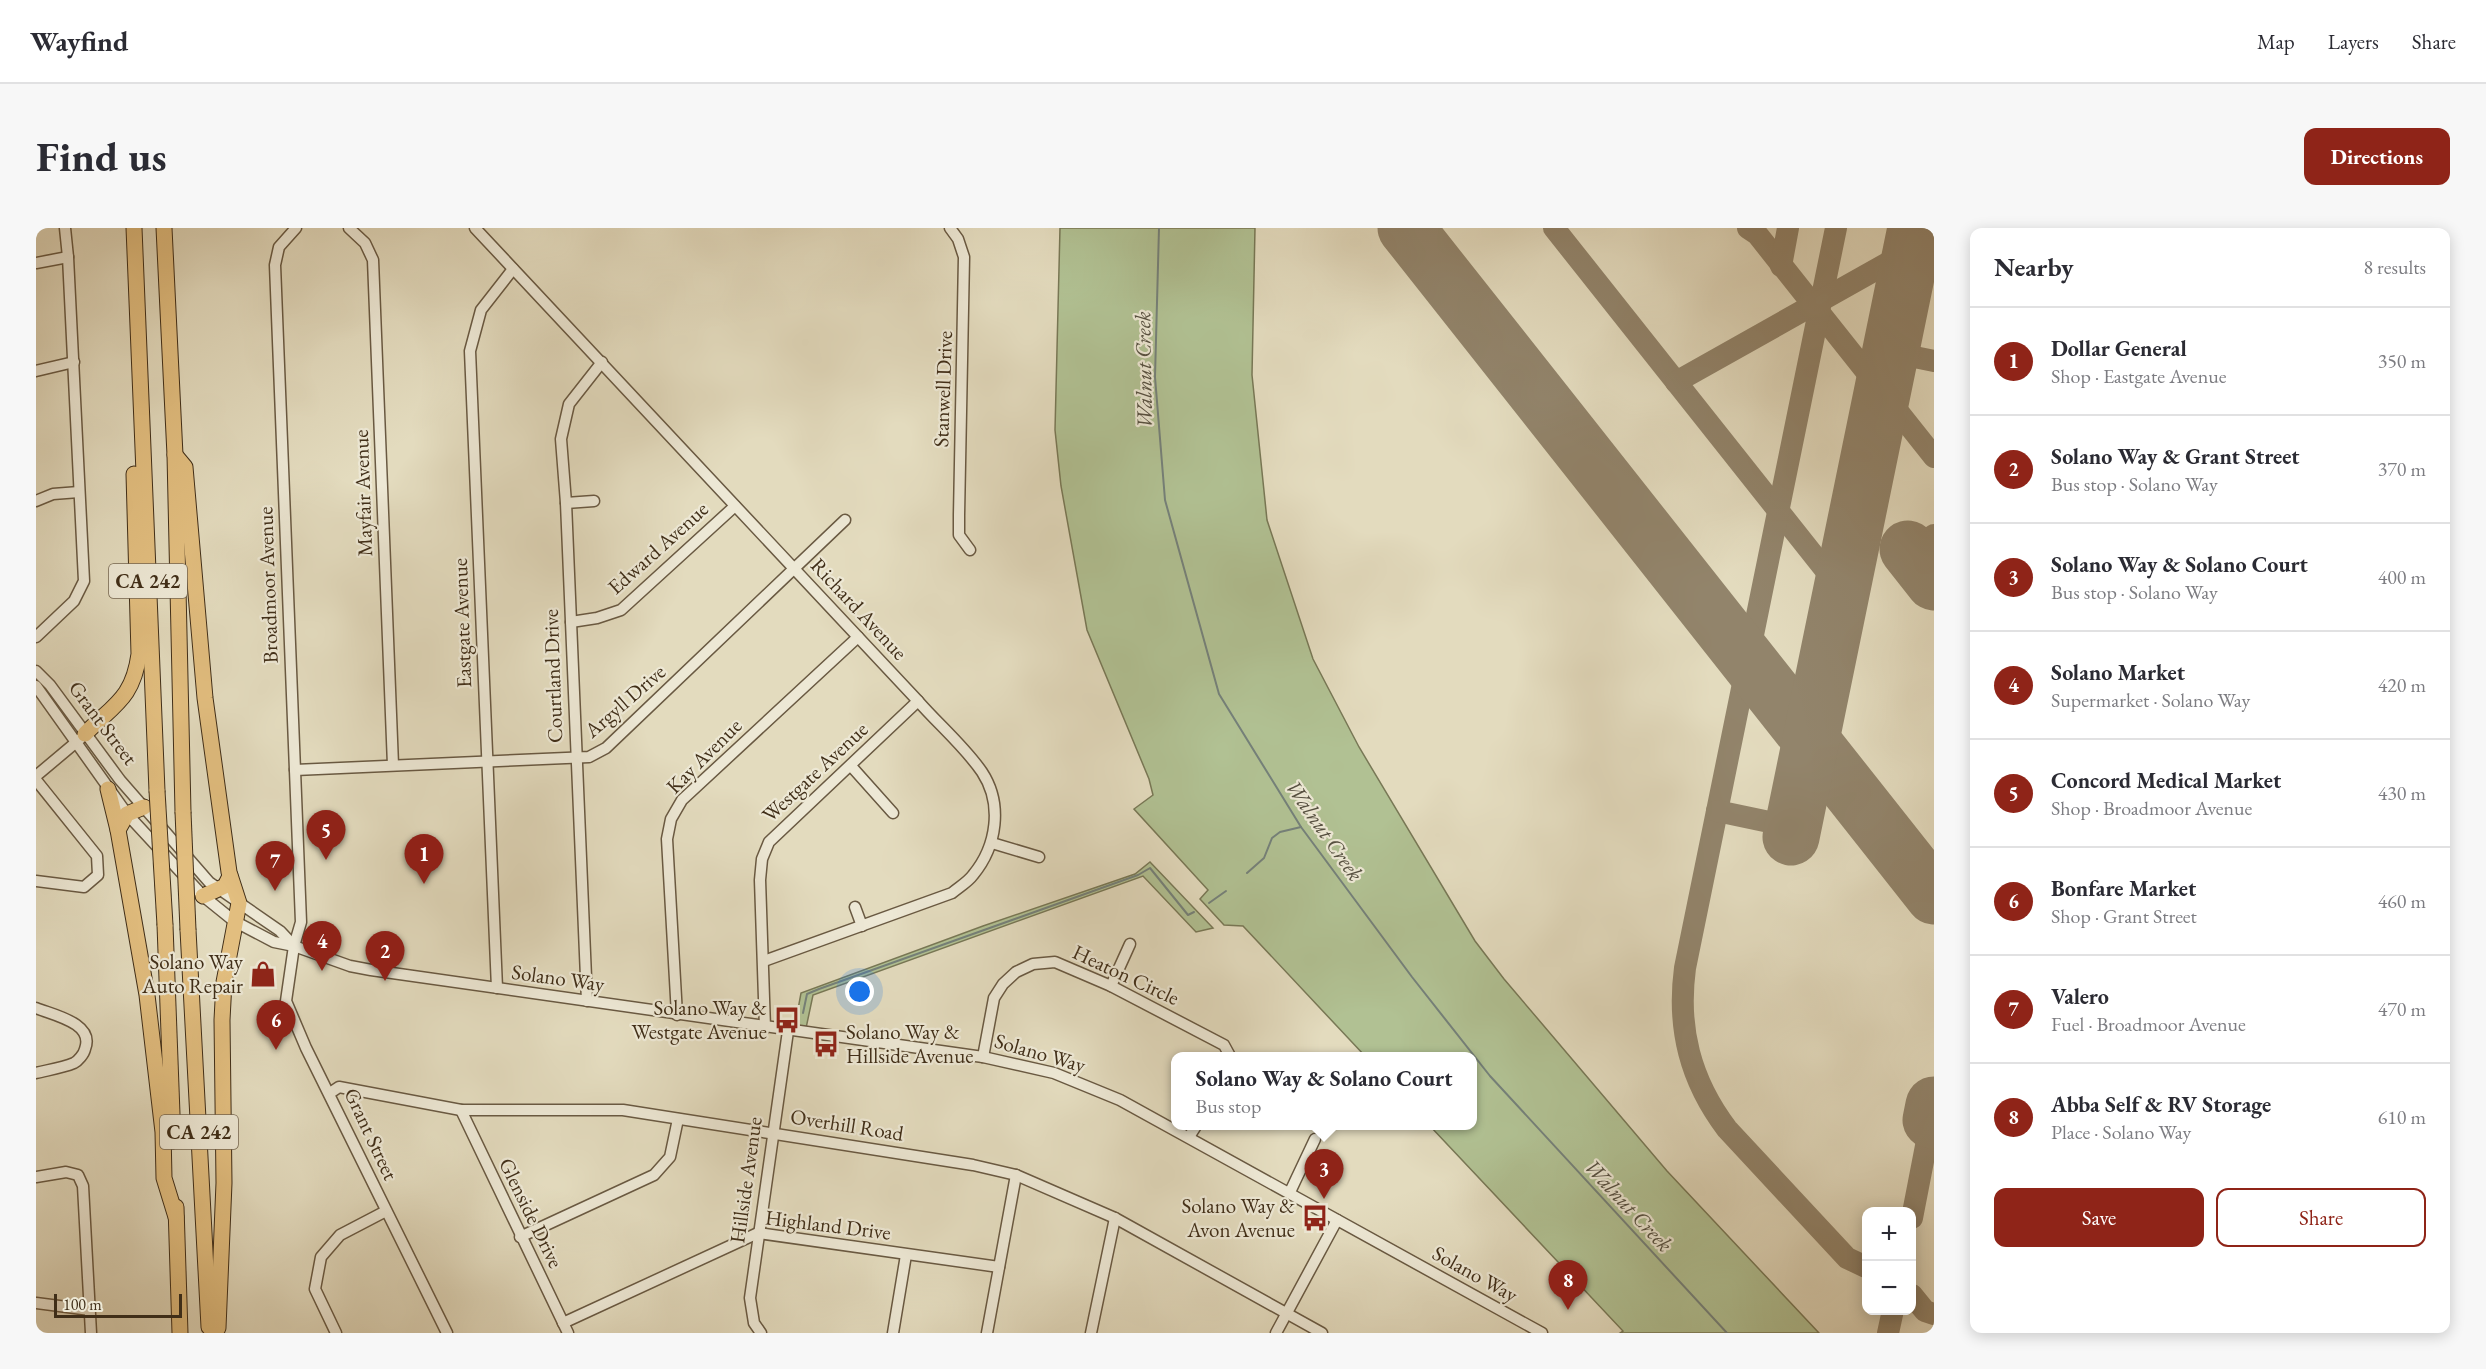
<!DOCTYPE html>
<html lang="en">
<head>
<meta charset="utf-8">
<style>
  :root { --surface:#fff; --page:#f7f7f7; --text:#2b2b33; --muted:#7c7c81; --line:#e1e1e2; --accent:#8f2418 }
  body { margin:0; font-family:"EB Garamond",serif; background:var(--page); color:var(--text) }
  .controls { position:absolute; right:18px; bottom:18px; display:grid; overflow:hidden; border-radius:12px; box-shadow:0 3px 15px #0003 }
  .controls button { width:54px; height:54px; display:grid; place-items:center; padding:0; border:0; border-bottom:2px solid var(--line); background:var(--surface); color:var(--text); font:30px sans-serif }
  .scale { position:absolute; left:18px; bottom:15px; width:128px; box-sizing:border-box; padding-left:6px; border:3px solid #402e18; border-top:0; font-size:16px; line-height:21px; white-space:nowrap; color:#402e18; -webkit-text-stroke:4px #ede8d5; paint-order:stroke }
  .you { position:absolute; left:824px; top:764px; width:21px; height:21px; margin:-15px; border:4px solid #fff; border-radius:50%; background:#1a73e8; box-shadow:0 0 0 9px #1a73e833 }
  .badge { display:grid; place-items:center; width:39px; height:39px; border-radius:50%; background:var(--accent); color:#fff; font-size:20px; font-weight:700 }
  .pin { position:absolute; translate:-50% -50px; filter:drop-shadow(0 2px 3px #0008) }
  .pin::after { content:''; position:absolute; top:32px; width:21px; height:18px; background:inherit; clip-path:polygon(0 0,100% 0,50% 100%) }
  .popup { position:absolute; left:1135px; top:824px; width:306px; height:78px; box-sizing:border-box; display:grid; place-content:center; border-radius:12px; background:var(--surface); filter:drop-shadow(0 2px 4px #0005); font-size:20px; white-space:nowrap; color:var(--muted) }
  .popup b { font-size:22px; color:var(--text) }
  .popup::after { content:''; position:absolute; left:50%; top:100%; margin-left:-12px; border:12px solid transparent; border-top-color:var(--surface) }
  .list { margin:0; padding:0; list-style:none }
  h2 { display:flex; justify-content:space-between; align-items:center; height:78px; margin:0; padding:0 24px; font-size:26px }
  h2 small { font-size:20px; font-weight:400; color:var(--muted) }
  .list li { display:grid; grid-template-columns:39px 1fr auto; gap:18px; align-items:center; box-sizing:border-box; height:108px; padding:0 24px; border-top:2px solid var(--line) }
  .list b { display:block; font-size:22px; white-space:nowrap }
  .list p { margin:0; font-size:20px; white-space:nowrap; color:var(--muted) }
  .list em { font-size:20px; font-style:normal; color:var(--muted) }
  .actions { display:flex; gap:12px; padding:18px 24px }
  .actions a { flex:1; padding:14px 0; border:2px solid var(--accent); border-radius:12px; text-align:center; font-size:21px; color:var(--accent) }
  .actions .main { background:var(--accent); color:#fff }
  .map { position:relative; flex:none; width:1898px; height:1105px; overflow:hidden; border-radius:12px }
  header { display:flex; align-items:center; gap:36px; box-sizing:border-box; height:84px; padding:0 30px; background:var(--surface); border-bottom:2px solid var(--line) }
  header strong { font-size:28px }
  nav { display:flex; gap:33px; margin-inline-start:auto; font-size:21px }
  .intro { display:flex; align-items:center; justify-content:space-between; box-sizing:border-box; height:144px; padding:0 36px }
  h1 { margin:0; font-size:42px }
  .button { padding:15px 27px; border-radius:12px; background:var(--accent); color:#fff; font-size:21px; font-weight:700 }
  main { display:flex; gap:36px; padding:0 36px }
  aside { flex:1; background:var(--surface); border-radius:12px; box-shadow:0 3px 15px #0003 }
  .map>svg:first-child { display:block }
</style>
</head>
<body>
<header>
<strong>Wayfind</strong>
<nav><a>Map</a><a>Layers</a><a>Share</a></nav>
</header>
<div class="intro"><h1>Find us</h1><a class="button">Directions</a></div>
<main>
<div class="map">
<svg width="1898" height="1105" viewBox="0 0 1898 1105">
  <rect width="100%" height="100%" fill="#e3dbbe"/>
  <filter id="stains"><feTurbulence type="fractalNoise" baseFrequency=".00333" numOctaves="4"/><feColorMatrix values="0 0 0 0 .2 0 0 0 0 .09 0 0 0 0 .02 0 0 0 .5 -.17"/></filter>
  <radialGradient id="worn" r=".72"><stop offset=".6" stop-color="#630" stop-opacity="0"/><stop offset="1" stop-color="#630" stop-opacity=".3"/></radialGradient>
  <g fill="#b1c193" stroke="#787856" stroke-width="1.5">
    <polygon points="1024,0 1219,0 1216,147 1231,292 1277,431 1323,519 1439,713 1468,751 1631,943 1783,1105 1584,1105 1587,1103 1394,898 1436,898 1436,828 1329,828 1207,698 1188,697 1164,671 1172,662 1098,581 1117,567 1113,551 1051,402 1025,258 1019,202"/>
    <polygon points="1114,634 1177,700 1160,704 1107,648 777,767 769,805 758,803 765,765 947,698 1099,646"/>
  </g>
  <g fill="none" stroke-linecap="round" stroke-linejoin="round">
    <g stroke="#75817a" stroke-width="2">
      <polyline points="1123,0 1119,149 1129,272 1183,466 1265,599 1376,749 1454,848 1691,1105"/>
      <polyline points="1211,645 1228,630 1236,610 1244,604 1265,599"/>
      <polyline points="1173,675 1190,663"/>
      <polyline points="767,785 771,766 783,761 1102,647 1114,640 1152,687 1158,684"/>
    </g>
    <g stroke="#92846b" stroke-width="22">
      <polyline points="1518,0 1806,363"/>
      <polyline points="1712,0 1721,6 1898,229"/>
      <path d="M1800 0 1649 740C1641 800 1654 852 1691 901L1811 1030 1830 1039"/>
      <polyline points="1745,38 1752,0"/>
      <polyline points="1854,124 1898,133"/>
      <polyline points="1640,154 1898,9"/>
      <polyline points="1875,325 1898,307"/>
      <polyline points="1681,583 1757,599"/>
      <polyline points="1876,990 1895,892"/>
      <polyline points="1876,1067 1889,1083 1898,1086"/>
      <polyline points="1852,1105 1857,1082"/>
    </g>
    <g stroke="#92846b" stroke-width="57">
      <polyline points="1370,0 1898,668"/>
      <polyline points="1872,321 1898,354"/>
      <polyline points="1755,609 1880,0"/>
      <polyline points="1895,892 1898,877"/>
    </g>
    <g stroke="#695942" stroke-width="13">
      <g id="minor">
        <polyline points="260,0 243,19 239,37 265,694 258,718 250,773 270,820 411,1105"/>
        <polyline points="313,0 329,15 337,32 357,537"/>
        <path d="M439 0 882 473C902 496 929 519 946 544 967 576 961 618 937 647 932 654 923 659 916 665L728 733"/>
        <polyline points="914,0 922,11 928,29 923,287 923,307 934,322"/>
        <polyline points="0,35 32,29"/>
        <polyline points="0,143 38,134"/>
        <polyline points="0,273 17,266 43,264"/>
        <polyline points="530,275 558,273"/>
        <polyline points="535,394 561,390 585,382 699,278"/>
        <polyline points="0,409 38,373 48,353 32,29 29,0"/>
        <polyline points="0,443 14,457 84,552 173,654 244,703 258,718"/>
        <polyline points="0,458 91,586 167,668 198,693 238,714 258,718 314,738 335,742 947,829 1018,845 1084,872 1506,1105"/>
        <polyline points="815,538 857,585"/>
        <polyline points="259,542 553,529 570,520 809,292"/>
        <polyline points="0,548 44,511"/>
        <polyline points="0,552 61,628 62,647 48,659 0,653"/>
        <polyline points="956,615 1003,629"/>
        <polyline points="819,679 826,698"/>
        <polyline points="1075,758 1094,716"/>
        <polyline points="461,760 434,123 445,82 477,41"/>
        <polyline points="551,773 530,275 525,211 533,176 566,134"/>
        <path d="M0 780C17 787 59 795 49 821 48 826 42 833 38 835 26 840 12 842 0 845"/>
        <polyline points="641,787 631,611 635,591 646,572 822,409"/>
        <polyline points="729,800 724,652 726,631 733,614 882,473"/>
        <polyline points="947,829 958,770 967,756 980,744 997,736 1019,734 1075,758 1188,817 1194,828"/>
        <polyline points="294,865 303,859 425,882 587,882 937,937 980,947 1079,990 1286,1105"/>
        <polyline points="425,882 532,1105"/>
        <polyline points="1153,909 1160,898"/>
        <polyline points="0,949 30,944 42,947 47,958 55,1105"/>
        <polyline points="1254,964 1279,911"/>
        <polyline points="484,1009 618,947 634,929 642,891"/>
        <polyline points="0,1075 54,1082"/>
        <polyline points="527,1095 722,1005 963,1039"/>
        <polyline points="300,1105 279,1061 285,1029 304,1007 350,983"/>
        <polyline points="725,1105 718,1095 714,1070 752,803"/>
        <polyline points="857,1105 870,1027"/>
        <polyline points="951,1105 980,947"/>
        <polyline points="1055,1105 1079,990"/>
        <polyline points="1240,1105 1301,992"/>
      </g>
    </g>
    <g stroke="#402e18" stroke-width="17">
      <g id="highway">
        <polyline points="98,0 121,563"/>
        <polyline points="128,0 139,227 147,584"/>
        <polyline points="139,227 149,239 169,470 193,644 203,675 188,754 186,792 188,955 182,1100 179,1105"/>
        <path d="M49 506C77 477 97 471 103 426L98 246"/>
        <polyline points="72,561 82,602 111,767 127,904 128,950 140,989"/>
        <polyline points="82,602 91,586 108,579"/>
        <polyline points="167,668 189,658 194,648"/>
        <polyline points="129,697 137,913"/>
        <polyline points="152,702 173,1099"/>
        <polyline points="140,979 144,1105"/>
      </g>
    </g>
    <use href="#minor" stroke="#ede8d5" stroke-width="10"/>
    <use href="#highway" stroke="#e2be7f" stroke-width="15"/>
    <g stroke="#402e18" stroke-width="17" stroke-linecap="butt">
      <g id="highway-bridge">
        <polyline points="121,563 129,697"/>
        <polyline points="147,584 152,702"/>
      </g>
    </g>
    <use href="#highway-bridge" stroke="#e2be7f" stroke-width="15"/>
  </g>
  <defs>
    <g id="shop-bare" transform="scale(2.07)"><path d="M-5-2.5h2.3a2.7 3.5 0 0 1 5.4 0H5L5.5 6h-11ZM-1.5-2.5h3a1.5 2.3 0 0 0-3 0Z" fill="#8f2418" stroke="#ede8d5" stroke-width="2.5" paint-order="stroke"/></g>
    <g id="bus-bare" transform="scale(2.07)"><path d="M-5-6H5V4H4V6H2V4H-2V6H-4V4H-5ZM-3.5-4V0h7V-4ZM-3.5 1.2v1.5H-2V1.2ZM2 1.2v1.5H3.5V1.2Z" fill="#8f2418" stroke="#ede8d5" stroke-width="2.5" paint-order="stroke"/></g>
  </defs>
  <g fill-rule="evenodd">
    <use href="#shop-bare" x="227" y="746"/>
    <use href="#bus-bare" x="751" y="792"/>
    <use href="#bus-bare" x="790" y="816"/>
    <use href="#bus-bare" x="1279" y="990"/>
  </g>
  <g text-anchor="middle" stroke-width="4.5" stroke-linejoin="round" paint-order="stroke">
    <g fill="#ede8d5" stroke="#746651" stroke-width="1.5">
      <rect x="73" y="336" width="78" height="34" rx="4.5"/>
      <rect x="124" y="887" width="78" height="34" rx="4.5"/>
    </g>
    <g font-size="20" font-weight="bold" fill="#402e18">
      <text x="112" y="360">CA 242</text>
      <text x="163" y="911">CA 242</text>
    </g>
    <g font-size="21" fill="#402e18" stroke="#ede8d5">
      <text transform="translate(907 161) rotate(-88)" y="7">Stanwell Drive</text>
      <text transform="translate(327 265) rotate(-92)" y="7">Mayfair Avenue</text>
      <text transform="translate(622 320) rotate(-42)" y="7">Edward Avenue</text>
      <text transform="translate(232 357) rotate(-92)" y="7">Broadmoor Avenue</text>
      <text transform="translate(823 381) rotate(47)" y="7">Richard Avenue</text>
      <text transform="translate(426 395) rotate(-92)" y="7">Eastgate Avenue</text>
      <text transform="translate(517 448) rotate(-92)" y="7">Courtland Drive</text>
      <text transform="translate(589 473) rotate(-41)" y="7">Argyll Drive</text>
      <text transform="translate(67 495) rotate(53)" y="7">Grant Street</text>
      <text transform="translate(668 528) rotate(-45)" y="7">Kay Avenue</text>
      <text transform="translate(779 544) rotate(-43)" y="7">Westgate Avenue</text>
      <text transform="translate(1090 747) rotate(25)" y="7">Heaton Circle</text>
      <text transform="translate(522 750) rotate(8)" y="7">Solano Way</text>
      <text transform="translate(1004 825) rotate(16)" y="7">Solano Way</text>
      <text transform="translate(811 897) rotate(9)" y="7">Overhill Road</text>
      <text transform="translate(335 906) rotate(65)" y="7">Grant Street</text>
      <text transform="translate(710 952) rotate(-82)" y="7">Hillside Avenue</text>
      <text transform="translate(495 985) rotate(64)" y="7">Glenside Drive</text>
      <text transform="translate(792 997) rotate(7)" y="7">Highland Drive</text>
      <text transform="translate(1439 1046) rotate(29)" y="7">Solano Way</text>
    </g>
    <g font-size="21" fill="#402e18" stroke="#ede8d5" text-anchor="end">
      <text x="207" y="741">Solano Way<tspan x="207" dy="24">Auto Repair</tspan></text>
      <text x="731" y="787">Solano Way &amp;<tspan x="731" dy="24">Westgate Avenue</tspan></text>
      <text x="810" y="811" text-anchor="start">Solano Way &amp;<tspan x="810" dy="24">Hillside Avenue</tspan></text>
      <text x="1259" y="985">Solano Way &amp;<tspan x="1259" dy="24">Avon Avenue</tspan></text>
    </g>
    <g font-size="22" font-style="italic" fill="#565041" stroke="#ede8d5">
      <text transform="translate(1107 142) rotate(-91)" y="8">Walnut Creek</text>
      <text transform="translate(1289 602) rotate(55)" y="8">Walnut Creek</text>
      <text transform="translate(1593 977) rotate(47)" y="8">Walnut Creek</text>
    </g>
  </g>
  <rect width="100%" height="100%" filter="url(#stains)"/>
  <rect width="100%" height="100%" fill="url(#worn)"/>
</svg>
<div class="controls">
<button>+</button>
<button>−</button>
</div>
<div class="scale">100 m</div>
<div class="you"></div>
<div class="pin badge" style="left:388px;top:656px">1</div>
<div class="pin badge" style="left:349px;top:753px">2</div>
<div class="pin badge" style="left:1288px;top:971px">3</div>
<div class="popup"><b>Solano Way &amp; Solano Court</b>Bus stop</div>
<div class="pin badge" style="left:286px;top:743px">4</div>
<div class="pin badge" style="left:290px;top:632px">5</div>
<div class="pin badge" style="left:240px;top:822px">6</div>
<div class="pin badge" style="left:239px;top:663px">7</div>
<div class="pin badge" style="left:1532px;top:1082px">8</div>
</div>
<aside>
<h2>Nearby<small>8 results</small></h2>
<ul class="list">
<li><span class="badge">1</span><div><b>Dollar General</b><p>Shop · Eastgate Avenue</p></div><em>350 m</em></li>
<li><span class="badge">2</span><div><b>Solano Way &amp; Grant Street</b><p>Bus stop · Solano Way</p></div><em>370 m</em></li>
<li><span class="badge">3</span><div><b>Solano Way &amp; Solano Court</b><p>Bus stop · Solano Way</p></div><em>400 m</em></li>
<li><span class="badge">4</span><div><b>Solano Market</b><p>Supermarket · Solano Way</p></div><em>420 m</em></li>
<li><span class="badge">5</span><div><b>Concord Medical Market</b><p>Shop · Broadmoor Avenue</p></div><em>430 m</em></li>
<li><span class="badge">6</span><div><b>Bonfare Market</b><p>Shop · Grant Street</p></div><em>460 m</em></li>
<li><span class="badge">7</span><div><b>Valero</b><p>Fuel · Broadmoor Avenue</p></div><em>470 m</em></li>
<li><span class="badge">8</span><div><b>Abba Self &amp; RV Storage</b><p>Place · Solano Way</p></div><em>610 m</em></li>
</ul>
<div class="actions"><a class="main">Save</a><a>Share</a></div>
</aside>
</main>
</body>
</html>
